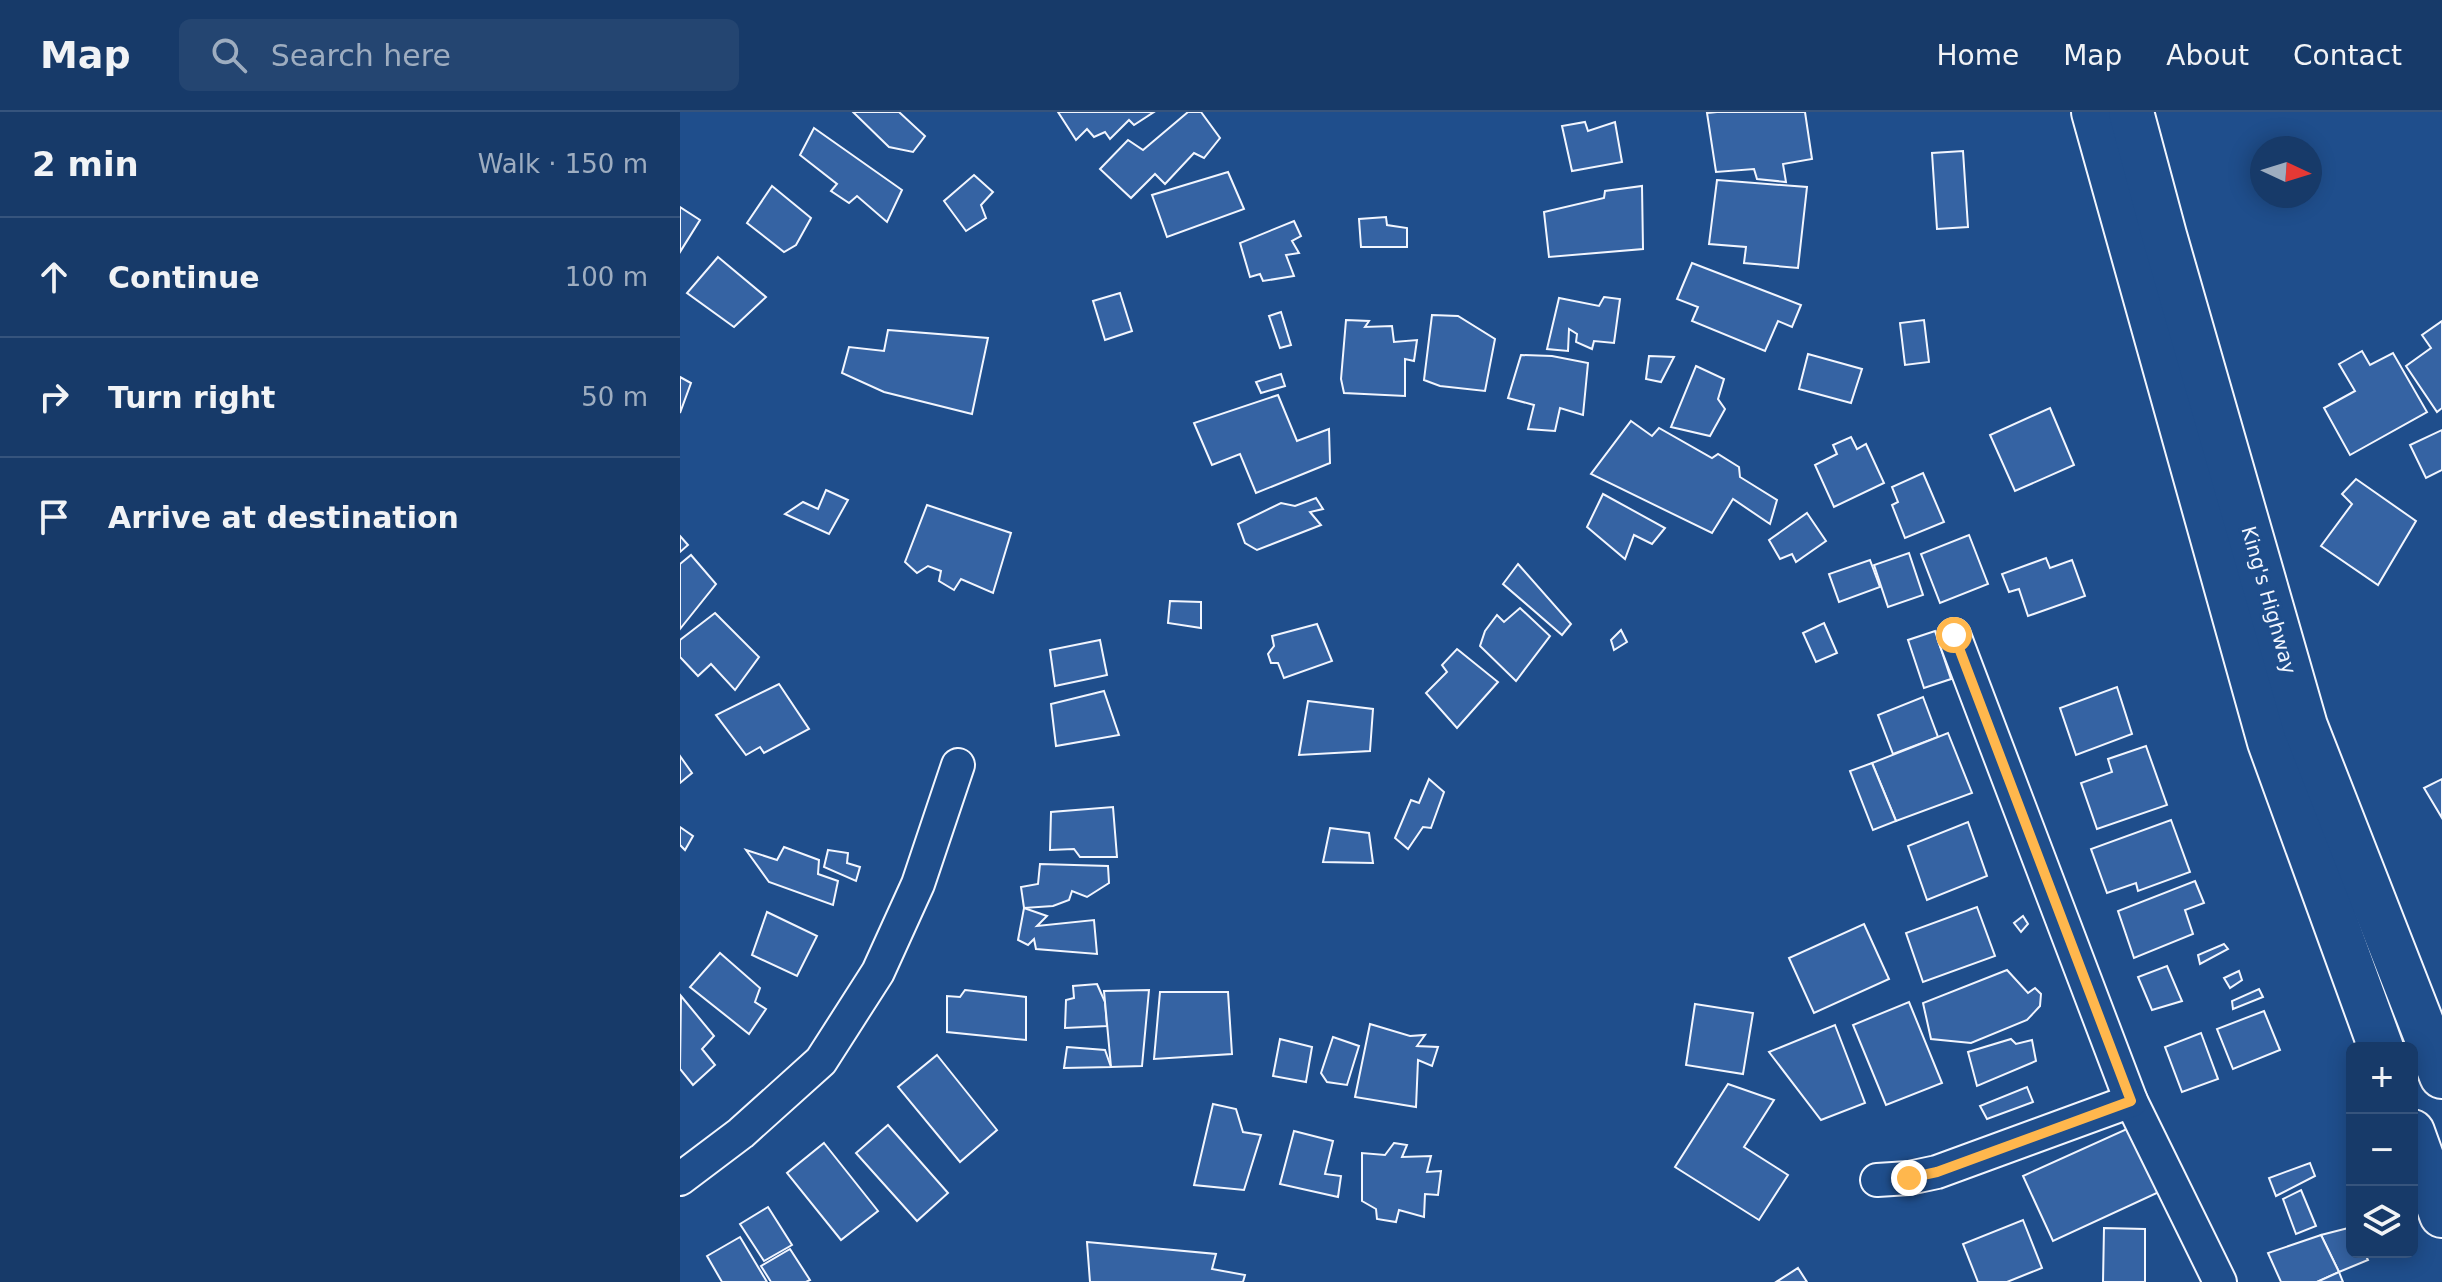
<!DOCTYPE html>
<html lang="en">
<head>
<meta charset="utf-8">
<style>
  :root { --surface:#173a69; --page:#244571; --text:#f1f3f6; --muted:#9eadc0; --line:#36547d }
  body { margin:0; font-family:"DejaVu Sans",sans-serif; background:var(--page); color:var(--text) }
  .controls { position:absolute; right:24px; bottom:24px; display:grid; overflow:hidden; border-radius:12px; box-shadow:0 4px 20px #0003 }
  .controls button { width:72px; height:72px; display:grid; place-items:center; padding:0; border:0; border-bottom:2px solid var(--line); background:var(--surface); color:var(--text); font:40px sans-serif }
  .compass { position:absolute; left:1570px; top:24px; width:72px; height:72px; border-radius:50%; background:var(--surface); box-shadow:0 4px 20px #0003; rotate:94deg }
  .stop { position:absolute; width:24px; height:24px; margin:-18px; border:6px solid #ffb74d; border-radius:50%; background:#fff }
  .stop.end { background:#ffb74d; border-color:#fff; box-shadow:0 2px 8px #0008 }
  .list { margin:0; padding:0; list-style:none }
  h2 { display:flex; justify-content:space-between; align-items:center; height:104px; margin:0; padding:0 32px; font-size:34px }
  h2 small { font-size:26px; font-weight:400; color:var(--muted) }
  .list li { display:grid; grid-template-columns:52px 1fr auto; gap:24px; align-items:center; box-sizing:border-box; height:120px; padding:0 32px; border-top:2px solid var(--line) }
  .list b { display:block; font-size:30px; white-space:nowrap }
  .list em { font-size:26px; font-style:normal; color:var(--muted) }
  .icon { flex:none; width:44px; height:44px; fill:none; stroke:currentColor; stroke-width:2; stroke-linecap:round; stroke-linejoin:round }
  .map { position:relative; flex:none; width:1762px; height:1170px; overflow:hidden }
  header { display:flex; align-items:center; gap:48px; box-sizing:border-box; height:112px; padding:0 40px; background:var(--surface); border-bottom:2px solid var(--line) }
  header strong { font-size:38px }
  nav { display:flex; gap:44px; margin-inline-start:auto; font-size:28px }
  .search { width:560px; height:72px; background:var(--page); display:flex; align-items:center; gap:20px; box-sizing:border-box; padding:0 28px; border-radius:12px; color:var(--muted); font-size:30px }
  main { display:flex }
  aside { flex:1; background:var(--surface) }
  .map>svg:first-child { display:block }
</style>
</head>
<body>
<header>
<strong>Map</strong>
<div class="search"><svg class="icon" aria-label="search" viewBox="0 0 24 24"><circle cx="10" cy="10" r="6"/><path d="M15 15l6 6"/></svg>Search here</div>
<nav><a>Home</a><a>Map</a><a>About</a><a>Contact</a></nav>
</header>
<main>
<aside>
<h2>2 min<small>Walk · 150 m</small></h2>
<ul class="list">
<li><svg class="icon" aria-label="ahead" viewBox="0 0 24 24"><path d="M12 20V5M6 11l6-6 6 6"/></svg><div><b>Continue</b></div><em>100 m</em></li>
<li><svg class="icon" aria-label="right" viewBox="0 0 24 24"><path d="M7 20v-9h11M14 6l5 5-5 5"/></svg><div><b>Turn right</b></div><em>50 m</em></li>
<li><svg class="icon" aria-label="arrive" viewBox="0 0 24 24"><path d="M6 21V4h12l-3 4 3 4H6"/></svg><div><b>Arrive at destination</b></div></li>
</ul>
</aside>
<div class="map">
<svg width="1762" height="1170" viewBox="0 0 1762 1170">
  <rect width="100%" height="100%" fill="#1f4e8c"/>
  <g fill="#3563a3" stroke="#f2f6ff" stroke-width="2">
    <polygon points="173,0 219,0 245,24 233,40 209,35"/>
    <polygon points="378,0 474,0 454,13 449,8 430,27 425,20 414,25 407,17 396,28"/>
    <polygon points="508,0 521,0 540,26 524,46 514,41 485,72 475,62 451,86 420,57 448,28 463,38"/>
    <polygon points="1037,0 1125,0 1132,47 1103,52 1106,70 1077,67 1074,57 1036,60 1027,1"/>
    <polygon points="905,10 908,19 935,10 942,50 892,59 882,14"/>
    <polygon points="134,16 222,78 207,110 177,84 169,91 151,79 157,72 120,43"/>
    <polygon points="1283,39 1288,115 1257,117 1252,41"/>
    <polygon points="548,60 564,97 487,125 472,83"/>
    <polygon points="294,63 313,80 301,93 306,106 286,119 264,89"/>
    <polygon points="1037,68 1127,75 1118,156 1064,151 1066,135 1029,132"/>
    <polygon points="92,74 131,106 116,133 104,140 67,111"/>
    <polygon points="962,74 963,137 869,145 864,100 924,86 925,79"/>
    <polygon points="0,95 20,108 0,140"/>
    <polygon points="706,105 707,113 727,116 727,135 681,135 679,107"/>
    <polygon points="614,109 621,124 612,129 619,141 606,143 614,164 583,169 580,162 570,165 560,131"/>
    <polygon points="38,145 86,185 54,215 7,181"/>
    <polygon points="1012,151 1121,193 1112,215 1098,209 1085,239 1012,209 1018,195 997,187"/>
    <polygon points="440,181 452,219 425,228 413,189"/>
    <polygon points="924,185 940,187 934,231 914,229 912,237 896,230 897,222 889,217 888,239 867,237 879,186 919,194"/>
    <polygon points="601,200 611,233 600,236 589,204"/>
    <polygon points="752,203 778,204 815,227 805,279 760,274 744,268"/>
    <polygon points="666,208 689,209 685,215 712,214 714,230 737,228 734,249 725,247 725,284 664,281 661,267"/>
    <polygon points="1244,208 1249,250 1225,253 1220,211"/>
    <polygon points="1762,209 1762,296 1757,300 1726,254 1751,236 1742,223"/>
    <polygon points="208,218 308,226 292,302 204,280 162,261 169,235 204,239"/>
    <polygon points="1682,239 1690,253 1713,241 1747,300 1670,343 1644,296 1675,279 1659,252"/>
    <polygon points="1128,242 1182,257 1171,291 1119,277"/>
    <polygon points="841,243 872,244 908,251 903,303 880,296 875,319 848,317 854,293 828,286"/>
    <polygon points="969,244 994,245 981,270 966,267"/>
    <polygon points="1016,254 1044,267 1038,287 1045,297 1030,324 991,315"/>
    <polygon points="601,262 605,274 581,281 576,270"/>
    <polygon points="0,265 11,271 0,301"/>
    <polygon points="598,283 617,329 649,317 650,351 576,381 560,342 532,353 514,311"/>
    <polygon points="1370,296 1394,353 1335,379 1310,323"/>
    <polygon points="951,309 972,324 979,316 1032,346 1038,342 1059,355 1060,365 1097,388 1090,412 1053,387 1032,421 911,362"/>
    <polygon points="1762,318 1762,358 1746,366 1730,333"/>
    <polygon points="1171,325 1177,337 1186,332 1204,371 1154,395 1135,353 1157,342 1153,333"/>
    <polygon points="1243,361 1264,410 1225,426 1212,393 1218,390 1212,375"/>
    <polygon points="1676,367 1736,409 1698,473 1641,434 1672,392 1662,382"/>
    <polygon points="146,378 168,388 149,422 105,402 123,390 138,397"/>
    <polygon points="923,382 985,416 972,432 954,423 945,447 907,415"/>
    <polygon points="636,386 643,397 630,400 641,413 577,438 565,431 558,412 601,391 615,394"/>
    <polygon points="247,393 331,421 313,481 281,467 274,478 259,469 261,459 248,454 237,461 225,450"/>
    <polygon points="1127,401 1146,429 1116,450 1112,442 1100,447 1089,428"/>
    <polygon points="1289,423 1308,472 1260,491 1241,442"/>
    <polygon points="0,424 8,433 0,440"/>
    <polygon points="1229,441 1243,483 1208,495 1194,453"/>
    <polygon points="11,443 36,472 0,517 0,452"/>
    <polygon points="1366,446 1370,456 1392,448 1405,484 1348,504 1339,477 1329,480 1322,462"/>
    <polygon points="1190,448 1200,475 1159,490 1149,462"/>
    <polygon points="838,452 891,512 882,523 823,472"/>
    <polygon points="490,489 521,490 521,516 488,511"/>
    <polygon points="840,496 870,524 836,569 800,534 805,519 817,503 824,510"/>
    <polygon points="35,501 79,545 55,578 31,552 18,564 0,545 0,528"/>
    <polygon points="1144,511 1157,541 1136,550 1123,521"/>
    <polygon points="637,512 652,549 604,566 598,551 591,551 588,542 594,534 592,524"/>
    <polygon points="941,518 947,530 934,538 931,528"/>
    <polygon points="1255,519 1271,567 1244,576 1228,528"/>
    <polygon points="420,528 427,563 375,574 370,538"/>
    <polygon points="777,537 818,570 777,616 746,581 767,560 762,553"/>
    <polygon points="99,572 129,617 84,641 80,635 66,643 36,603"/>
    <polygon points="1437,575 1452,622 1396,643 1380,596"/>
    <polygon points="424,579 439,623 376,634 371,592"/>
    <polygon points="1243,585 1258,625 1213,642 1198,603"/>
    <polygon points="628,589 693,597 690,639 619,643"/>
    <polygon points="1268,621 1292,681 1216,709 1192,651"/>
    <polygon points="1466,634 1487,693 1417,717 1401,671 1432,660 1428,647"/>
    <polygon points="0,644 12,661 0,671"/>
    <polygon points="1192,651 1216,709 1193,718 1170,659"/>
    <polygon points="749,667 764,680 751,716 743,715 728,737 715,726 731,688 739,691"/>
    <polygon points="1762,667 1762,706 1744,676"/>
    <polygon points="433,695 437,745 400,745 394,737 370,738 371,700"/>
    <polygon points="1491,708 1510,760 1458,779 1456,771 1427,781 1411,737"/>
    <polygon points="1288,710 1307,764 1247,788 1228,734"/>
    <polygon points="0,715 13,724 5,738 0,733"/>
    <polygon points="650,716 689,721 693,751 643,750"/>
    <polygon points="104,735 139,748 138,762 158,769 153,793 89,770 66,738 97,748"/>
    <polygon points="148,738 168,741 167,751 180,755 176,769 144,755"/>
    <polygon points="360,752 428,754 429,771 407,785 392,779 389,788 373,794 344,796 341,775 358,772"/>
    <polygon points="1515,769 1524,791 1505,798 1513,822 1454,846 1438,799"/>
    <polygon points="1297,795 1315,844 1243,870 1226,821"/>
    <polygon points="344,796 367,804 357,814 414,808 417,842 356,837 354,827 348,833 338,828"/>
    <polygon points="87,800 137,824 117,864 72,843"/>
    <polygon points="1343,804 1348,812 1341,820 1334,811"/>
    <polygon points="1184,812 1209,867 1134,901 1109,846"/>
    <polygon points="1544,832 1548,837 1520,852 1518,843"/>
    <polygon points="40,841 80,876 75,890 86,897 69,922 10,875"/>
    <polygon points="1487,854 1502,889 1472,898 1458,865"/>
    <polygon points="1327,858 1348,881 1355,876 1361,882 1360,894 1347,908 1291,931 1251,927 1243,891"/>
    <polygon points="1559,859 1562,868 1550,876 1544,866"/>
    <polygon points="417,872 425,890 427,914 385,916 386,888 394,886 393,874"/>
    <polygon points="1579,877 1583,885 1553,897 1552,889"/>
    <polygon points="285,878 346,885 346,928 267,920 267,884 280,885"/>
    <polygon points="469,878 462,954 431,955 424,879"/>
    <polygon points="480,880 548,880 552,942 474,947"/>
    <polygon points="1,884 34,924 22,937 35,953 13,973 0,957"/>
    <polygon points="1229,890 1262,971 1206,993 1173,913"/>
    <polygon points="1015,892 1073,901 1063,962 1006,953"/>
    <polygon points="1584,899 1600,938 1553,957 1537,917"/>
    <polygon points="690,912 730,924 745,923 737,934 758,935 752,954 738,948 736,995 675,985"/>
    <polygon points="1155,913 1185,991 1141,1008 1089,940"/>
    <polygon points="1521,921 1538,967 1502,980 1485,935"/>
    <polygon points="653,925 679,934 667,973 647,970 641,961"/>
    <polygon points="600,927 632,935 626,970 593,964"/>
    <polygon points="1331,927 1336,932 1352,928 1356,949 1297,974 1288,940"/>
    <polygon points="387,935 425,938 431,955 384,956"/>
    <polygon points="257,943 317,1018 280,1050 218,975"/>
    <polygon points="1048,972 1094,988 1064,1035 1108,1063 1079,1108 995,1055"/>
    <polygon points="1347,975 1353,990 1307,1007 1300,994"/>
    <polygon points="533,992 556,997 563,1020 581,1023 564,1078 514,1073"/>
    <polygon points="208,1013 268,1081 237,1109 176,1041"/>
    <polygon points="1449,1016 1479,1080 1373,1129 1343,1064"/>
    <polygon points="614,1019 653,1029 645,1062 661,1064 658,1085 600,1072"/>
    <polygon points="144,1031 198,1099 161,1128 107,1061"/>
    <polygon points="714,1031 727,1033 722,1045 751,1044 747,1060 761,1059 758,1083 745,1082 744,1105 719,1098 716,1110 697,1107 696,1097 682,1089 682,1041 705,1043"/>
    <polygon points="1630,1051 1635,1064 1596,1084 1589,1066"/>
    <polygon points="1621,1078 1636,1114 1616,1122 1603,1087"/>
    <polygon points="88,1095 112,1133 84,1149 60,1112"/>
    <polygon points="1343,1108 1362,1156 1327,1170 1298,1170 1283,1132"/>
    <polygon points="1672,1115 1672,1140 1684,1140 1688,1148 1659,1160 1641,1123"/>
    <polygon points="1424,1116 1465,1117 1465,1170 1423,1170"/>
    <polygon points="1641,1123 1659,1160 1637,1170 1601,1170 1588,1141"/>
    <polygon points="60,1125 87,1170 42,1170 27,1144"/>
    <polygon points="407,1130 536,1142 532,1157 565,1163 563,1170 410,1170"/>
    <polygon points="110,1137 130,1168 126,1170 91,1170 81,1154"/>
    <polygon points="1118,1156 1127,1170 1096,1170"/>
    <polygon points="1659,1160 1663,1170 1637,1170"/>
  </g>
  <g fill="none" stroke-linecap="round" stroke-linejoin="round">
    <g stroke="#f2f6ff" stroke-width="36">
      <g id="street">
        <polyline points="1274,523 1451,989 1540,1170"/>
        <polyline points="0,1067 61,1021 141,949 198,860 238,772 278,653"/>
        <polyline points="1197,1068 1229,1066 1257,1060 1451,989"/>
      </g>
    </g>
    <g stroke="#f2f6ff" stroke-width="48">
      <g id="highway">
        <polyline points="1414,0 1590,630 1701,936"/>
        <polyline points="1451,0 1484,123 1625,614 1762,964"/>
        <polyline points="1732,1020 1762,1103"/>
      </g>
    </g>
    <use href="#street" stroke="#1f4e8c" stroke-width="32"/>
    <use href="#highway" stroke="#1f4e8c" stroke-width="44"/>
  </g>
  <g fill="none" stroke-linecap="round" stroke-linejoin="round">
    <polyline stroke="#ffb74d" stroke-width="10" points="1229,1066 1257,1060 1451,989 1274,523"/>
  </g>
  <g text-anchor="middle" stroke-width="6" stroke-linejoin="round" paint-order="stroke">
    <g font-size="20" fill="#f2f6ff" stroke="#1f4e8c">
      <text transform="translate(1589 488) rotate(74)" y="7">King's Highway</text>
    </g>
  </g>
</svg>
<div class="controls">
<button>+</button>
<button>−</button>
<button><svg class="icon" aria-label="layers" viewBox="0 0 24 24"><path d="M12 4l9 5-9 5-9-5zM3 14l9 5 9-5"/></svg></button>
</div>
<svg class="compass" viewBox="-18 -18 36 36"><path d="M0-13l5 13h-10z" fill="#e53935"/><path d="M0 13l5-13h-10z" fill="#9eadc0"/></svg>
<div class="stop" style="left:1274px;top:523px"></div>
<div class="stop end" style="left:1229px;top:1066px"></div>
</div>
</main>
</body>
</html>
